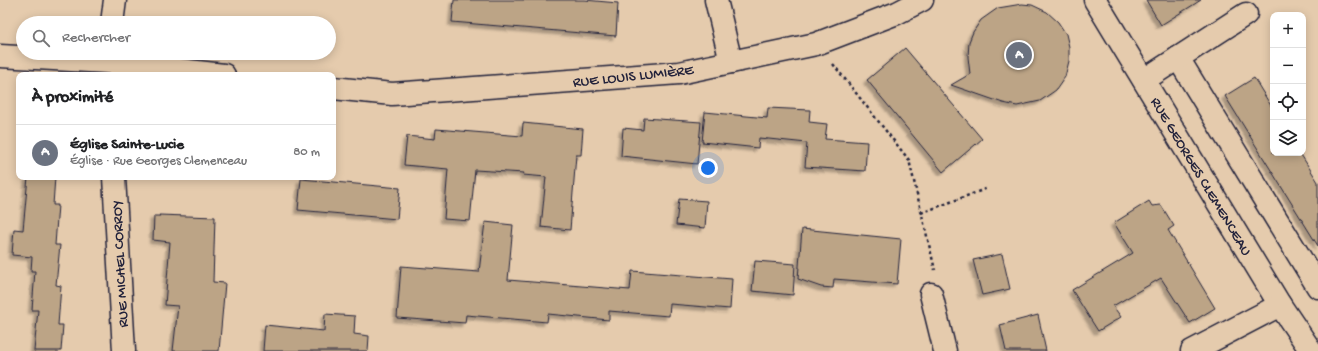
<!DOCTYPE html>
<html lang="fr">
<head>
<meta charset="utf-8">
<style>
  :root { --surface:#fff; --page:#f6f6f6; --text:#202124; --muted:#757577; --line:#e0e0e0; --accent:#1a73e8 }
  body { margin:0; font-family:"Gochi Hand",sans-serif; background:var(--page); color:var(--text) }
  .controls { position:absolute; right:12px; top:12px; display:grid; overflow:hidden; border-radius:8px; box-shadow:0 2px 10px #0003 }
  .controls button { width:36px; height:36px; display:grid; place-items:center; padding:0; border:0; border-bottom:1px solid var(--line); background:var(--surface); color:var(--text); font:20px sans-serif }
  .you { position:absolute; left:708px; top:168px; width:14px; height:14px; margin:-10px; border:3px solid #fff; border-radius:50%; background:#1a73e8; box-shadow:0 0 0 6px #1a73e833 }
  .badge { display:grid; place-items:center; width:26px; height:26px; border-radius:50%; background:var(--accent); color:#fff; font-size:13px; font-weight:700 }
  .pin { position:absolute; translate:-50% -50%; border:2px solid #fff; box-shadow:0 1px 4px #0006 }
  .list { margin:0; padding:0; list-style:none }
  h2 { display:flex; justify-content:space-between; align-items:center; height:52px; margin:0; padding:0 16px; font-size:17px }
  h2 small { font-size:13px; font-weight:400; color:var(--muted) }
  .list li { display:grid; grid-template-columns:26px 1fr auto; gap:12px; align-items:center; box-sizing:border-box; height:56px; padding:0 16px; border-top:1px solid var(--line) }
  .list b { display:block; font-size:15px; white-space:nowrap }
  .list p { margin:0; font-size:13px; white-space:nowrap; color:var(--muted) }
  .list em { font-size:13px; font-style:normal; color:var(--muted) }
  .icon { flex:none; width:22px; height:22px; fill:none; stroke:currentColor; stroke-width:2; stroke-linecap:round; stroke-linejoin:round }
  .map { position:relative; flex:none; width:1318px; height:351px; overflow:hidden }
  .search { position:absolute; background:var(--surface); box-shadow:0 2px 10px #0003; left:16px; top:16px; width:320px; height:44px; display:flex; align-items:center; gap:10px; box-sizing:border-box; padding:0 14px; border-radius:22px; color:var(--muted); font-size:15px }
  .panel { position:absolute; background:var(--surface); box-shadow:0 2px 10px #0003; left:16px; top:72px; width:320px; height:108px; border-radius:8px }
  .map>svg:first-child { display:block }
</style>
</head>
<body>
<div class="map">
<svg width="1318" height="351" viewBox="0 0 1318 351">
  <defs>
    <filter id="shadow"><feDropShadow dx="-3.5" dy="3.5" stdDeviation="1" flood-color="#0004"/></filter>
  </defs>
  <rect width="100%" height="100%" fill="#e5cbad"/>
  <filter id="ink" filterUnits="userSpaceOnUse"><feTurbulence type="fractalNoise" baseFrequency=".025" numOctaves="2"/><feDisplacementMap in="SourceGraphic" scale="8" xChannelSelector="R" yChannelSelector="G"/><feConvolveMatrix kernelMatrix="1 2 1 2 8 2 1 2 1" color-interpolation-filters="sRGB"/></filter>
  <g filter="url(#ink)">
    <g fill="#bca486" stroke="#22223b" filter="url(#shadow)">
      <polygon points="454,0 585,0 618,3 616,36 452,22"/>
      <polygon points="1146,0 1201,0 1161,25"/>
      <polygon points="1022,4 1032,5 1047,12 1058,22 1066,34 1069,47 1069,61 1065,77 1056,90 1040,101 1017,106 1003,103 951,85 970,74 968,57 969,42 973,32 981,20 998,8"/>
      <polygon points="905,48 982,139 943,172 867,80"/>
      <polygon points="1254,78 1273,109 1273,153 1300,153 1318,182 1318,246 1225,96"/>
      <polygon points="768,108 810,110 809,122 827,124 825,139 867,142 865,171 805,167 807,143 759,138 758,148 702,142 705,112 767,118"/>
      <polygon points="644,118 701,122 697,164 621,156 623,128 643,130"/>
      <polygon points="523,123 583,129 581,155 576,155 570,230 541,227 546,177 523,175 524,173 475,170 470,221 444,219 448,169 404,165 407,136 435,139 436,129 522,136"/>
      <polygon points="28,177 55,177 53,205 58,205 55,245 60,245 56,285 61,286 58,325 63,325 61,351 34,351 38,310 32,310 35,271 31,271 32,257 12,255 14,229 23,230"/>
      <polygon points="301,179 400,188 397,219 298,210"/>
      <polygon points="679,199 707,201 705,228 676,225"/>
      <polygon points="1149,201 1152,206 1161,205 1174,226 1168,230 1215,308 1190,323 1161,278 1113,306 1121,317 1098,331 1072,290 1133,253 1114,223"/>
      <polygon points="159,215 215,217 213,282 225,283 219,351 173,351 178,306 165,305 170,242 153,240 154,216 160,216"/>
      <polygon points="485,222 513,225 508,280 630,290 632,271 732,279 730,309 670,304 669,316 609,311 609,320 548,314 547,322 466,315 465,323 397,318 401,266 479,272"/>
      <polygon points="802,229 901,239 897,284 834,279 833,288 821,287 798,279"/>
      <polygon points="1002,254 1010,289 982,295 973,260"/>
      <polygon points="755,261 795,264 793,295 752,291"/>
      <polygon points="325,314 355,316 354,334 369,336 368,351 263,351 265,325 324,331"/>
      <polygon points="1038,315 1046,351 1006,351 1000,325"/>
    </g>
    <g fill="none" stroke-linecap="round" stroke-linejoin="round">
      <g stroke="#22223b" stroke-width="25">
        <g id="minor">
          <polyline points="716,0 731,62"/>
          <polyline points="1095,0 1280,305 1311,351"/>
          <polyline points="112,23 115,0"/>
          <polyline points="0,56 107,62 224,75"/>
          <polyline points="1178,58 1318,287"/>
          <polyline points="1144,80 1246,14"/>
          <polyline points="333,88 392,94 679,73 816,44 897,13 922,0"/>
          <polyline points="114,177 124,351"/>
          <polyline points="931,294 945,351"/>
          <polyline points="1192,351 1280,305"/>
        </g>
      </g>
      <g stroke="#22223b" stroke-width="2.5" stroke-dasharray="3 3" stroke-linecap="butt">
        <polyline points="833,64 909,160 935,270"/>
        <polyline points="921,213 988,188"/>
      </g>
      <use href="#minor" stroke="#e5cbad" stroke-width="22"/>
    </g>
  </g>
  <g text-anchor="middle" stroke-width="3" stroke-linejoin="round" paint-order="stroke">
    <g font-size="15" fill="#22223b" stroke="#e5cbad">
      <text transform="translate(633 75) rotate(-6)" y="5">RUE LOUIS LUMIÈRE</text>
      <text transform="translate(1202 176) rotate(59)" y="5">RUE GEORGES CLEMENCEAU</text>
      <text transform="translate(119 264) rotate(-93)" y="5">RUE MICHEL CORROY</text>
    </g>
  </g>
</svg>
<div class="controls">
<button>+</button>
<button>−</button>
<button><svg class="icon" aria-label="locate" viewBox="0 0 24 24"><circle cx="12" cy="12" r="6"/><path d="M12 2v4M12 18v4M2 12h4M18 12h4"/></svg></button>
<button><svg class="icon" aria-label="layers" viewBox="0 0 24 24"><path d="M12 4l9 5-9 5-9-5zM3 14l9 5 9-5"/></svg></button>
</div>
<div class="you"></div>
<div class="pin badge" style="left:1019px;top:55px;background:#6b7280">A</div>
<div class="search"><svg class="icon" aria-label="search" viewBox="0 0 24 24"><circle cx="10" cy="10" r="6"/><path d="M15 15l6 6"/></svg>Rechercher</div>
<section class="panel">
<h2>À proximité<small></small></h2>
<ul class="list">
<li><span class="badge" style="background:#6b7280">A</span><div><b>Église Sainte-Lucie</b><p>Église · Rue Georges Clemenceau</p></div><em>80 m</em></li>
</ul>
</section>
</div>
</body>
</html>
